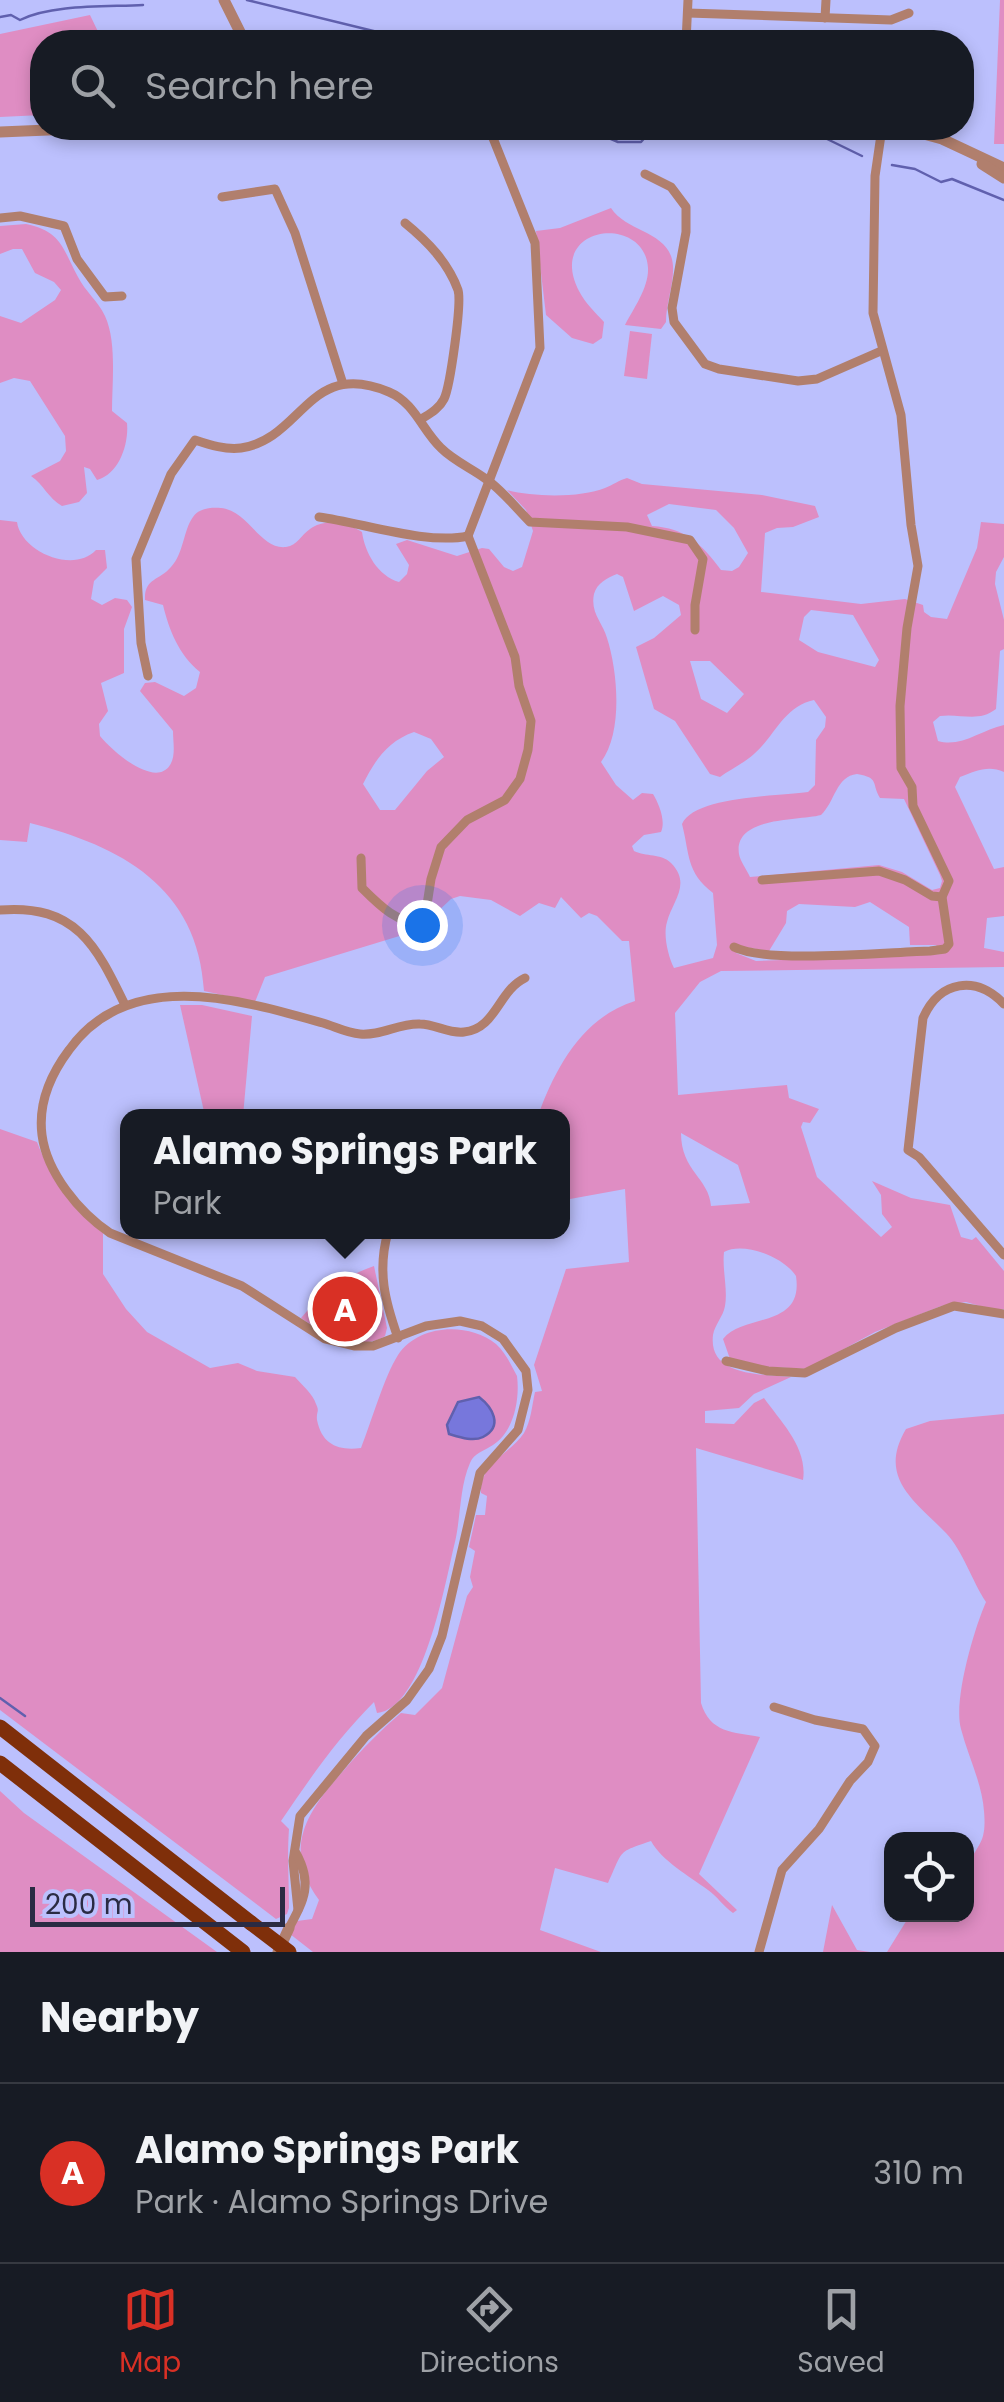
<!DOCTYPE html>
<html lang="en">
<head>
<meta charset="utf-8">
<style>
  :root { --surface:#171b24; --page:#20242c; --text:#f1f3f6; --muted:#9ea1a6; --line:#363941; --accent:#d93025 }
  body { margin:0; font-family:Poppins,sans-serif; background:var(--page); color:var(--text) }
  .controls { position:absolute; right:30px; bottom:30px; display:grid; overflow:hidden; border-radius:20px; box-shadow:0 5px 15px #0003 }
  .controls button { width:90px; height:90px; display:grid; place-items:center; padding:0; border:0; border-bottom:2px solid var(--line); background:var(--surface); color:var(--text); font:50px sans-serif }
  .scale { position:absolute; left:30px; bottom:25px; width:255px; box-sizing:border-box; padding-left:10px; border:5px solid #2a2b43; border-top:0; font-size:28px; line-height:35px; white-space:nowrap; color:#2a2b43; -webkit-text-stroke:8px #bcc0fd; paint-order:stroke }
  .you { position:absolute; left:422px; top:925px; width:35px; height:35px; margin:-25px; border:8px solid #fff; border-radius:50%; background:#1a73e8; box-shadow:0 0 0 15px #1a73e833 }
  .badge { display:grid; place-items:center; width:65px; height:65px; border-radius:50%; background:var(--accent); color:#fff; font-size:32px; font-weight:700 }
  .pin { position:absolute; translate:-50% -50%; border:5px solid #fff; box-shadow:0 2px 10px #0006 }
  .popup { position:absolute; left:120px; top:1109px; width:450px; height:130px; box-sizing:border-box; display:grid; place-content:center; border-radius:20px; background:var(--surface); filter:drop-shadow(0 2px 8px #0005); font-size:32px; white-space:nowrap; color:var(--muted) }
  .popup b { font-size:38px; color:var(--text) }
  .popup::after { content:''; position:absolute; left:50%; top:100%; margin-left:-20px; border:20px solid transparent; border-top-color:var(--surface) }
  .list { margin:0; padding:0; list-style:none }
  h2 { display:flex; justify-content:space-between; align-items:center; height:130px; margin:0; padding:0 40px; font-size:42px }
  h2 small { font-size:32px; font-weight:400; color:var(--muted) }
  .list li { display:grid; grid-template-columns:65px 1fr auto; gap:30px; align-items:center; box-sizing:border-box; height:180px; padding:0 40px; border-top:2px solid var(--line) }
  .list b { display:block; font-size:38px; white-space:nowrap }
  .list p { margin:0; font-size:32px; white-space:nowrap; color:var(--muted) }
  .list em { font-size:32px; font-style:normal; color:var(--muted) }
  .icon { flex:none; width:55px; height:55px; fill:none; stroke:currentColor; stroke-width:2; stroke-linecap:round; stroke-linejoin:round }
  .map { position:relative; flex:none; width:1004px; height:1952px; overflow:hidden }
  .search { position:absolute; background:var(--surface); box-shadow:0 5px 15px #0003; left:30px; right:30px; top:30px; height:110px; display:flex; align-items:center; gap:25px; box-sizing:border-box; padding:0 35px; border-radius:40px; color:var(--muted); font-size:38px }
  .sheet { height:310px; background:var(--surface) }
  nav { display:flex; justify-content:space-around; align-items:center; box-sizing:border-box; height:140px; border-top:2px solid var(--line); background:var(--surface); font-size:28px; color:var(--muted) }
  nav a { display:grid; justify-items:center; gap:5px }
  nav .on { color:var(--accent) }
  .map>svg:first-child { display:block }
</style>
</head>
<body>
<div class="map">
<svg width="1004" height="1952" viewBox="0 0 1004 1952">
  <rect width="100%" height="100%" fill="#bcc0fd"/>
  <g fill="#df8dc3" fill-rule="evenodd">
    <polygon points="1000,0 1004,0 1004,144 994,144"/>
    <polygon points="90,15 103,42 42,42 42,115 0,117 0,34"/>
    <path d="M611 208C627 233 671 231 673 266 674 284 666 303 666 322L661 329 625 325C634 308 649 287 648 268 645 213 545 225 579 291 585 303 595 312 604 322L602 338 593 344 572 338 546 315 536 231 560 228Z"/>
    <path d="M26 224C62 231 63 250 78 277 85 291 98 301 105 316 117 342 112 383 112 411L127 423C129 444 119 474 97 480L90 469 84 467 87 493 79 502 62 506C48 498 44 485 31 476L60 461 66 451 65 436 30 381 14 378 0 383V316L21 323 55 300 61 290 54 282 35 273 22 249H13L0 254V226Z"/>
    <polygon points="630,331 652,334 647,379 624,376"/>
    <path d="M627 478 642 484 762 495 815 506 819 517 793 527 777 528 765 533 761 592 861 604 905 599 923 605 924 612 931 617 947 619 977 548 981 522 1004 524V557L996 572 995 584 1004 620V649L1000 651 996 709C978 723 960 713 940 716L933 722 938 741C961 748 981 730 1004 725V772C988 765 976 771 960 777L955 787 994 869 1004 867V916L987 918 984 948 1004 952V967L721 971 700 982 675 1013 678 1095 787 1085 789 1098 819 1109 810 1123 803 1122 801 1127 817 1177 881 1237 892 1227 882 1214 881 1195 872 1181 911 1198 950 1205 961 1237 972 1240 976 1237 1004 1271V1309L994 1310 966 1302 941 1306 875 1332 807 1369 754 1366 730 1359 723 1339C743 1313 804 1329 796 1276 784 1257 743 1241 724 1252 722 1270 728 1289 725 1306 723 1317 715 1324 713 1335 708 1377 763 1374 791 1377L754 1394 739 1408 705 1411V1423L734 1424 754 1403 764 1398C781 1422 808 1448 803 1480L696 1448 701 1703C710 1733 733 1732 760 1737L699 1874 737 1910 733 1913C723 1906 717 1896 708 1890 689 1876 662 1861 651 1841 617 1853 624 1848 608 1883L555 1868 540 1930 601 1952H313L290 1934 297 1921 312 1919 319 1900C281 1848 308 1810 345 1769 362 1749 381 1730 401 1713L415 1715 442 1688 467 1596 473 1587 470 1577 475 1551 469 1547 476 1515H485L487 1496 481 1493C480 1462 509 1455 524 1433 531 1421 532 1405 535 1392L542 1391 534 1365 566 1269 629 1262 625 1189 570 1199 563 1189 562 1116H538C555 1068 583 1017 635 1001L629 941H622L597 916 589 913 581 918 561 897 555 908 539 903 520 916 491 900 460 896 451 899 434 915 420 941 406 934 265 977 255 1002 204 991C198 887 121 846 30 823L27 842 0 840V520L17 522C21 552 74 574 96 550H105L107 568 94 581 91 599 102 605 115 598 127 600 132 607 124 629V673L101 683 108 711 99 724 100 736C111 750 155 789 170 765 176 756 173 742 173 731L140 691 145 683 155 682 184 696 196 688 200 672C179 655 169 630 163 605L145 600C144 578 159 581 171 567 184 553 183 531 193 517 199 508 212 507 221 508 248 510 260 550 286 547 298 545 301 535 310 529 324 518 348 523 362 532 365 553 378 576 399 582L407 574 409 565 396 544 407 540 457 556 482 548 489 549 504 567 513 571 522 567 533 531 526 510 507 490C532 497 581 498 605 488 613 485 619 480 627 478ZM669 504 716 510 734 528 748 553 739 567 732 571 721 570C702 544 685 528 652 526L647 515ZM617 574 623 577 634 611 663 596 679 605 681 615 654 638 636 647 654 709 675 721 710 774 720 777C731 769 744 763 754 754 775 736 784 706 814 700L826 717 825 727 816 740 815 785 808 792C779 796 694 796 682 824 690 855 686 872 713 893L717 945 713 958 674 968C668 956 663 935 667 922 672 902 692 884 671 863 661 853 646 857 634 851L632 846 644 835 661 832C666 821 659 804 653 794L642 793 633 800 616 785 601 762C623 733 618 672 607 638 603 623 590 613 594 594 597 583 607 578 617 574ZM811 610 853 615 879 660 875 667 818 652 799 640 804 617ZM690 661H710L744 694 727 713 701 699ZM414 732 431 739 444 757 427 771 395 810H380L363 784C375 760 388 741 414 732ZM857 774C880 778 871 783 880 798L904 799 940 875 942 881 940 888 932 890 902 872 879 865 750 877C747 870 740 861 739 854 733 816 799 821 821 815 835 802 836 776 857 774ZM870 902 909 927 910 945H936L942 954 756 961 736 953 739 946 769 951 786 923 787 911 799 904 855 907ZM681 1133 738 1165 750 1203 711 1206C709 1178 681 1171 681 1133Z"/>
    <polygon points="180,1005 202,1005 252,1016 243,1116 205,1116"/>
    <path d="M0 1129 37 1142C50 1177 74 1210 103 1233V1274L126 1309 147 1332 210 1368 238 1363 257 1371 295 1377C302 1385 313 1394 316 1404 320 1412 316 1411 317 1420 322 1445 339 1451 361 1448 371 1423 384 1377 398 1355 419 1324 468 1322 496 1344 506 1353 511 1365 517 1376 520 1399 514 1432 493 1445 484 1451 474 1453 470 1463 459 1488 461 1520 454 1546 445 1584 423 1709 377 1713L374 1702C337 1739 311 1777 281 1821L289 1829C287 1856 289 1880 289 1908L287 1914 276 1919 0 1710Z"/>
    <path d="M374 1266 387 1328 385 1336C359 1352 323 1334 301 1318 322 1293 342 1277 374 1266Z"/>
    <path d="M1004 1414V1952H887L910 1915 966 1914C966 1902 963 1880 967 1868 977 1843 987 1845 984 1811 982 1783 968 1756 961 1729 953 1701 974 1629 986 1602 972 1581 963 1551 946 1533 915 1501 877 1478 906 1429L930 1421Z"/>
    <polygon points="0,1791 24,1813 217,1952 0,1952"/>
    <polygon points="832,1905 857,1950 870,1952 823,1952"/>
  </g>
  <path fill="#7777dc" stroke="#6060ae" stroke-width="2.5" d="M479 1397C492 1407 504 1426 483 1437 473 1442 459 1437 449 1434L447 1425 458 1402Z"/>
  <g fill="none" stroke-linecap="round" stroke-linejoin="round">
    <g stroke="#6060ae" stroke-width="2.5">
      <polyline points="247,0 398,37 435,42"/>
      <path d="M0 17 11 15 20 20C52 4 107 7 143 5"/>
      <polyline points="676,128 684,136 709,135 715,128"/>
      <polyline points="739,128 770,130 806,138 823,137 862,156"/>
      <polyline points="595,132 618,142 641,142 653,128"/>
      <polyline points="892,165 915,169 941,182 952,179 1004,200"/>
      <polyline points="0,1698 25,1716"/>
    </g>
    <g stroke="#b17f6d" stroke-width="9">
      <polyline points="688,13 891,20 909,13"/>
      <polyline points="825,18 826,0"/>
      <polyline points="686,42 688,0"/>
      <polyline points="645,174 671,187 686,207 686,232 672,308 674,322 705,364 719,369 798,381 817,379 881,351"/>
      <polyline points="222,197 275,189 295,233 343,384"/>
      <polyline points="0,218 20,216 64,226 77,259 105,297 122,296"/>
      <path d="M405 223C427 241 448 262 458 290 462 303 450 387 444 399 439 409 429 414 420 420"/>
      <path d="M319 517C363 523 427 545 468 536"/>
      <polyline points="468,536 540,348 535,243 489,128"/>
      <path d="M148 676 141 643 136 559 171 474 195 440C210 445 226 450 241 448 303 439 308 358 389 392 415 403 422 430 441 448 454 461 471 468 486 479 502 490 516 508 530 522L627 527 690 540 703 559 695 605V630"/>
      <path d="M361 858 362 888C380 906 398 924 424 924L431 879 441 847 467 820 505 800 520 779 528 750 531 721 519 686 515 657 468 536"/>
      <polyline points="762,880 879,871 905,880 932,896 942,897"/>
      <path d="M0 910C76 904 96 945 125 1005"/>
      <path d="M734 947C767 964 888 952 930 951L945 949 949 944 942 897 949 881 913 806 912 787 901 768 900 706 907 628 918 566 911 525 901 415 873 313 875 176 882 128"/>
      <path d="M1004 1004C976 975 940 980 923 1018L908 1150 919 1157 1004 1255"/>
      <path d="M388 1232C377 1271 385 1301 398 1338"/>
      <polyline points="726,1361 768,1371 805,1373 896,1328 954,1306 1004,1314"/>
      <path d="M298 1910 293 1861 300 1816 366 1736 407 1700 429 1669 442 1636 480 1473 518 1430 528 1390 526 1371 503 1339 482 1326 460 1321 426 1326 373 1346H354L325 1339 242 1286 110 1233C79 1212 47 1173 42 1135 38 1104 51 1074 69 1050 129 966 241 1000 323 1023 336 1027 347 1033 360 1034 381 1036 399 1023 420 1024 435 1024 449 1034 464 1032 496 1029 498 991 525 978"/>
      <path d="M289 1928C304 1900 313 1884 296 1853"/>
      <polyline points="759,1952 782,1870 819,1829 850,1781 868,1762 875,1746 863,1729 815,1720 774,1707"/>
    </g>
    <g stroke="#b17f6d" stroke-width="11">
      <polyline points="224,0 245,42"/>
      <polyline points="902,128 942,139 1004,168"/>
      <polyline points="0,132 96,128"/>
      <polyline points="982,164 1004,178"/>
      <polyline points="278,1952 289,1928"/>
    </g>
    <g stroke="#7f2f0a" stroke-width="15">
      <polyline points="0,1727 251,1923"/>
      <polyline points="0,1763 243,1952"/>
    </g>
    <polyline stroke="#7f2f0a" stroke-width="15" points="251,1923 289,1952"/>
  </g>
</svg>
<div class="controls">
<button><svg class="icon" aria-label="locate" viewBox="0 0 24 24"><circle cx="12" cy="12" r="6"/><path d="M12 2v4M12 18v4M2 12h4M18 12h4"/></svg></button>
</div>
<div class="scale">200 m</div>
<div class="you"></div>
<div class="pin badge" style="left:345px;top:1309px">A</div>
<div class="popup"><b>Alamo Springs Park</b>Park</div>
<div class="search"><svg class="icon" aria-label="search" viewBox="0 0 24 24"><circle cx="10" cy="10" r="6"/><path d="M15 15l6 6"/></svg>Search here</div>
</div>
<section class="sheet">
<h2>Nearby<small></small></h2>
<ul class="list">
<li><span class="badge">A</span><div><b>Alamo Springs Park</b><p>Park · Alamo Springs Drive</p></div><em>310 m</em></li>
</ul>
</section>
<nav>
<a class="on"><svg class="icon" aria-label="map" viewBox="0 0 24 24"><path d="M3 6l6-2 6 2 6-2v14l-6 2-6-2-6 2zM9 4v14M15 6v14"/></svg>Map</a>
<a><svg class="icon" aria-label="directions" viewBox="0 0 24 24"><path d="M12 3l9 9-9 9-9-9zM9 14v-3h6M13 9l2 2-2 2"/></svg>Directions</a>
<a><svg class="icon" aria-label="saved" viewBox="0 0 24 24"><path d="M7 4h10v16l-5-4-5 4z"/></svg>Saved</a>
</nav>
</body>
</html>
